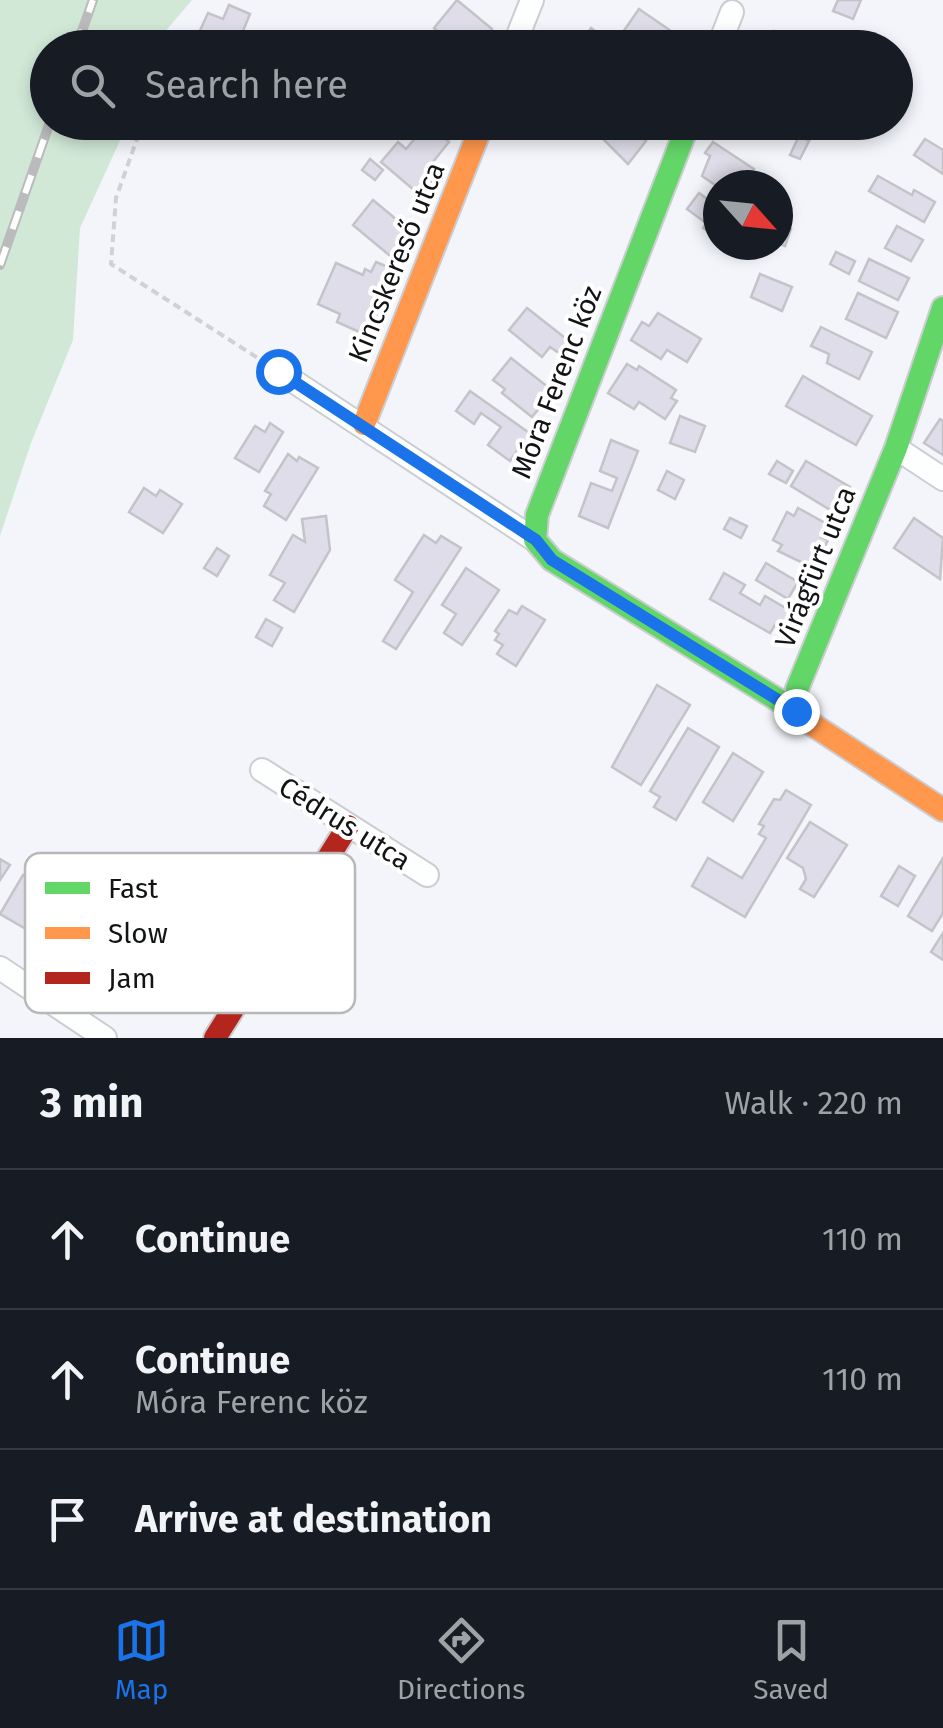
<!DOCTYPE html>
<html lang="en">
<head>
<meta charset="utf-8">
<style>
  :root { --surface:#171b24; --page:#20242c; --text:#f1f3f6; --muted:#9ea1a6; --line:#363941; --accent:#1a73e8 }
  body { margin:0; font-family:"Fira Sans",sans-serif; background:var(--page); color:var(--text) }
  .compass { position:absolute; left:703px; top:170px; width:90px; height:90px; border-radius:50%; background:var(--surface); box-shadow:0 5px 15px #0003; rotate:117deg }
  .stop { position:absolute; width:30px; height:30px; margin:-22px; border:8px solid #1a73e8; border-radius:50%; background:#fff }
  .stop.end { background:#1a73e8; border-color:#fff; box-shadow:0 2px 10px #0008 }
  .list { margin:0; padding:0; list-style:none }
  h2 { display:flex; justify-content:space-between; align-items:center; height:130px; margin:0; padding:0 40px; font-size:42px }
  h2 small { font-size:32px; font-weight:400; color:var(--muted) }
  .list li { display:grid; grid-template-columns:65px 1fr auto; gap:30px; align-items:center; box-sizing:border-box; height:140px; padding:0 40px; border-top:2px solid var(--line) }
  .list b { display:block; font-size:38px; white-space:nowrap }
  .list p { margin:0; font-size:32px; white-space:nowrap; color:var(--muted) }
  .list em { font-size:32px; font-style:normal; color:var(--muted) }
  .icon { flex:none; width:55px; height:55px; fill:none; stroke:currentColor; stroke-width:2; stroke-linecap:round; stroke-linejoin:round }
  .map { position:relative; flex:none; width:943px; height:1038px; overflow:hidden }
  .search { position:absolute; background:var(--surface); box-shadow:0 5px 15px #0003; left:30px; right:30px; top:30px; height:110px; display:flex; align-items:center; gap:25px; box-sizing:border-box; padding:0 35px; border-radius:55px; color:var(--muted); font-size:38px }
  .sheet { height:550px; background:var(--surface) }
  nav { display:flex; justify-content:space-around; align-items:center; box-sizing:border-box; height:140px; border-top:2px solid var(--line); background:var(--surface); font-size:28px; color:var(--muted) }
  nav a { display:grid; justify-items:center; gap:5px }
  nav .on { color:var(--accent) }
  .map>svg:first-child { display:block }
</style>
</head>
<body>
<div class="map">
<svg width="943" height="1038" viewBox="0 0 943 1038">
  <rect width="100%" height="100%" fill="#f3f5fa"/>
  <polygon fill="#d1e8d7" points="0,0 192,0 152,47 48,48 48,122 128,123 80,228 73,340 31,443 0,536"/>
  <g fill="#dfdde9" stroke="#c4c4c8" stroke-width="2.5">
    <polygon points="457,0 492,29 480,44 484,48 457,48 434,28"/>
    <polygon points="838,0 861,0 853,19 833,11"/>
    <polygon points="229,5 250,14 236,48 206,48 208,44 196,39 208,13 223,19"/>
    <polygon points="639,9 687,42 683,48 638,48 634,45 636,41 623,32"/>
    <polygon points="591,28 608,40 603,48 588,48 581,43"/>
    <polygon points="774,31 798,48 763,48"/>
    <polygon points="609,122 624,122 646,141 628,164 599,135"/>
    <polygon points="724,122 759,122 749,138"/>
    <polygon points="427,124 449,142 428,168 437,176 421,196 381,162 398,142 406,149"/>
    <polygon points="799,136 809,141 800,159 790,155"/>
    <polygon points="925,139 943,150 943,174 914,155"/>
    <polygon points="713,142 754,169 745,182 738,177 733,185 718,187 702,176 710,156 705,153"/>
    <polygon points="370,159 383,170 375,180 362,170"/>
    <polygon points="878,176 912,195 914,190 935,202 924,222 869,191"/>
    <polygon points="699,193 718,207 718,239 703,228 706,223 687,209"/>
    <polygon points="373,200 397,220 400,217 419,232 395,260 353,225"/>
    <polygon points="780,225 791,229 785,246 778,243"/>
    <polygon points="897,226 923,240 911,261 885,248"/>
    <polygon points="836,252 855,261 849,274 830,264"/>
    <polygon points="869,259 909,278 898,300 859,281"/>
    <polygon points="376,262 402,273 373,338 337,322 340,314 318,304 336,263 363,275 365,269 371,272"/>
    <polygon points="760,274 792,287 782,311 751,297"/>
    <polygon points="858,293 898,312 886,338 846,319"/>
    <polygon points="527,308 569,341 559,353 550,347 542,357 509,330"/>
    <polygon points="658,313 701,339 687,362 667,350 661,359 631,340 642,322 649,326"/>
    <polygon points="821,327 872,352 859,379 827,363 829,354 811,346"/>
    <polygon points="511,358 553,391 532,417 502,393 505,389 493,380"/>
    <polygon points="627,364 637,370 639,366 676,390 671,398 677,401 665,419 639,402 634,409 608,393"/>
    <polygon points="803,376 872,416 856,445 786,406"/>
    <polygon points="470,391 535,437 528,446 523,442 510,461 488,445 501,427 481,413 474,424 456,411"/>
    <polygon points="680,416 705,426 695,452 670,443"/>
    <polygon points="940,419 943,421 943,455 924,443"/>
    <polygon points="270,423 283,432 259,472 235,458 255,426 265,432"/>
    <polygon points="611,440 638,451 608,528 579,516 591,483 612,491 617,478 600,471"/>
    <polygon points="288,454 297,461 299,457 318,468 286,520 264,506 271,494 265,491"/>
    <polygon points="777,461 793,471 786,483 769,474"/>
    <polygon points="806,461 850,487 835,513 791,486"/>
    <polygon points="667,471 684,480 675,499 658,490"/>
    <polygon points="144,488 156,496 160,490 182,504 163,533 129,512"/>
    <polygon points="798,508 827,524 821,537 828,540 822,552 815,548 807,565 778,551 782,545 773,540 787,512 794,516"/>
    <polygon points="326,516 330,550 294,612 274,600 285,583 270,575 293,535 305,542 302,519"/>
    <polygon points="730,518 747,526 741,538 724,529"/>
    <polygon points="914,518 943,538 940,579 894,548"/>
    <polygon points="424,535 436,543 441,536 461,548 396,649 383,641 413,592 395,580"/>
    <polygon points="217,548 229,556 217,576 204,568"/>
    <polygon points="766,563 798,582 788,599 756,580"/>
    <polygon points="466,568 499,590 462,645 444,633 456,614 442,605"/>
    <polygon points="724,573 745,585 740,593 760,605 765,596 799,616 789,633 775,625 770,633 710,599"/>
    <polygon points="522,606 545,620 516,666 497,654 503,645 495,640 499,634 495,631 509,610 517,614"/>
    <polygon points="266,619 282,628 272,646 256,637"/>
    <polygon points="657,685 690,705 641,785 612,767"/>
    <polygon points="688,728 719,747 676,820 654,807 660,797 650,791"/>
    <polygon points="733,753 763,772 733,821 703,802"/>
    <polygon points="786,790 811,805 745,917 692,886 708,858 742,878 766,838 759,834 764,826 759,824 774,799 780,800"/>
    <polygon points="810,822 847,845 814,897 800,889 806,879 803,868 787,858"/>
    <polygon points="943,858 943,913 932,931 908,916"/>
    <polygon points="0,859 10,865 0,880"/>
    <polygon points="899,866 915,876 898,906 881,896"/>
    <polygon points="23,875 55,894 33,933 0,914"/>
    <polygon points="943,933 943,960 931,952"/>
  </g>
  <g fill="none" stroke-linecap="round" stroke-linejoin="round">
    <g stroke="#cbcdd1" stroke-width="26">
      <g id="street">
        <polyline points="513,48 532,0"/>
        <polyline points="718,48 732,12"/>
        <polyline points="278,371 535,540"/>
        <polyline points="896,448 943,479"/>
        <polyline points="262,770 427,875"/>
        <polyline points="0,968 105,1038"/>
      </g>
    </g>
    <g stroke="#cbcdd1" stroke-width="26">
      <g id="fast">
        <polyline points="689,122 537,515 535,540 552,560 796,711 810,723"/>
        <polyline points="796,711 797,689 896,448 943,308"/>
      </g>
    </g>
    <g stroke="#cbcdd1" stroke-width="26">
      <g id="slow">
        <polyline points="364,424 483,122"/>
        <polyline points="810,723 943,810"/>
      </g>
    </g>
    <g stroke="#cbcdd1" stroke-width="26">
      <polyline id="jam" points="215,1038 348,826"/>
    </g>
    <polyline stroke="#d0d1d3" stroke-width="4" stroke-dasharray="8 5" stroke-linecap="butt" points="143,122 116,198 111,264 261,360"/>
    <use href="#street" stroke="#fdfefe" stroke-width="22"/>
    <use href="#fast" stroke="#63d668" stroke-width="22"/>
    <use href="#slow" stroke="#ff974d" stroke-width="22"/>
    <use href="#jam" stroke="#b3261e" stroke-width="22"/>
    <g stroke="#bbbbbd" stroke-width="10">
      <g id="rail">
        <polyline points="76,48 93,0"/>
        <polyline points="0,265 50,122"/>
      </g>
    </g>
    <use href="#rail" stroke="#fff" stroke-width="6" stroke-dasharray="19" stroke-linecap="butt"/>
  </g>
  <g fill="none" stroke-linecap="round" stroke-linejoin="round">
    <polyline stroke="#1a73e8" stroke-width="12" points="278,371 536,540 552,560 796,711"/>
  </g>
  <g text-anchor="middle" stroke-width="8" stroke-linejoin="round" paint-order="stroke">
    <g font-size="28" fill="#111315" stroke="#fff">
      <text transform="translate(396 262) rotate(-68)" y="10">Kincskereső utca</text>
      <text transform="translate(556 382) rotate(-69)" y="10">Móra Ferenc köz</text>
      <text transform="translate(815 567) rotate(-68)" y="10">Virágfürt utca</text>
      <text transform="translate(345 823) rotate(32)" y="10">Cédrus utca</text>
    </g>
  </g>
  <rect x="25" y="853" width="330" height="160" rx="15" fill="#fff" stroke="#b8b8b9" stroke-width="2.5"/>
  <rect x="45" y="882" width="45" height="12" fill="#63d668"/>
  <rect x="45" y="927" width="45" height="12" fill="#ff974d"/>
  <rect x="45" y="972" width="45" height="12" fill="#b3261e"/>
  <g font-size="28" fill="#111315">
    <text x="108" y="898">Fast</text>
    <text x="108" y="943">Slow</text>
    <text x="108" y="988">Jam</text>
  </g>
</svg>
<svg class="compass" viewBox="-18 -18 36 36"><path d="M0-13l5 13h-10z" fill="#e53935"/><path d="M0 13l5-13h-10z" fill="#9ea1a6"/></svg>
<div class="stop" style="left:278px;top:371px"></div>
<div class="stop end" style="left:796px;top:711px"></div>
<div class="search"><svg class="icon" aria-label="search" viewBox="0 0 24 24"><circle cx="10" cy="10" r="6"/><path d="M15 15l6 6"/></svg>Search here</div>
</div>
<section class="sheet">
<h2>3 min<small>Walk · 220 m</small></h2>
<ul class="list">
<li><svg class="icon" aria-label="ahead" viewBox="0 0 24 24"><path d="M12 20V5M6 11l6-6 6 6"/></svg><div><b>Continue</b></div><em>110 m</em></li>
<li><svg class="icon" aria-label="ahead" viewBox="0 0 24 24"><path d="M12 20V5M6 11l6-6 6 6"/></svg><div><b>Continue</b><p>Móra Ferenc köz</p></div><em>110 m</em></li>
<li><svg class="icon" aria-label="arrive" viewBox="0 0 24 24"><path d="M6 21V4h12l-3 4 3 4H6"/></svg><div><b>Arrive at destination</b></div></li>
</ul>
</section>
<nav>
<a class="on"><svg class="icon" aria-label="map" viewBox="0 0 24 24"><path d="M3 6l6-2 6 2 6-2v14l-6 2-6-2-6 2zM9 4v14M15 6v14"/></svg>Map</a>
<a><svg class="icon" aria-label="directions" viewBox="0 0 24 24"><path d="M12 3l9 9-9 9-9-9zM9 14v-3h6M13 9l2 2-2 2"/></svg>Directions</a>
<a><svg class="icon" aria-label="saved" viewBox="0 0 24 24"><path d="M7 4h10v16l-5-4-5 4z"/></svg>Saved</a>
</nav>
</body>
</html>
